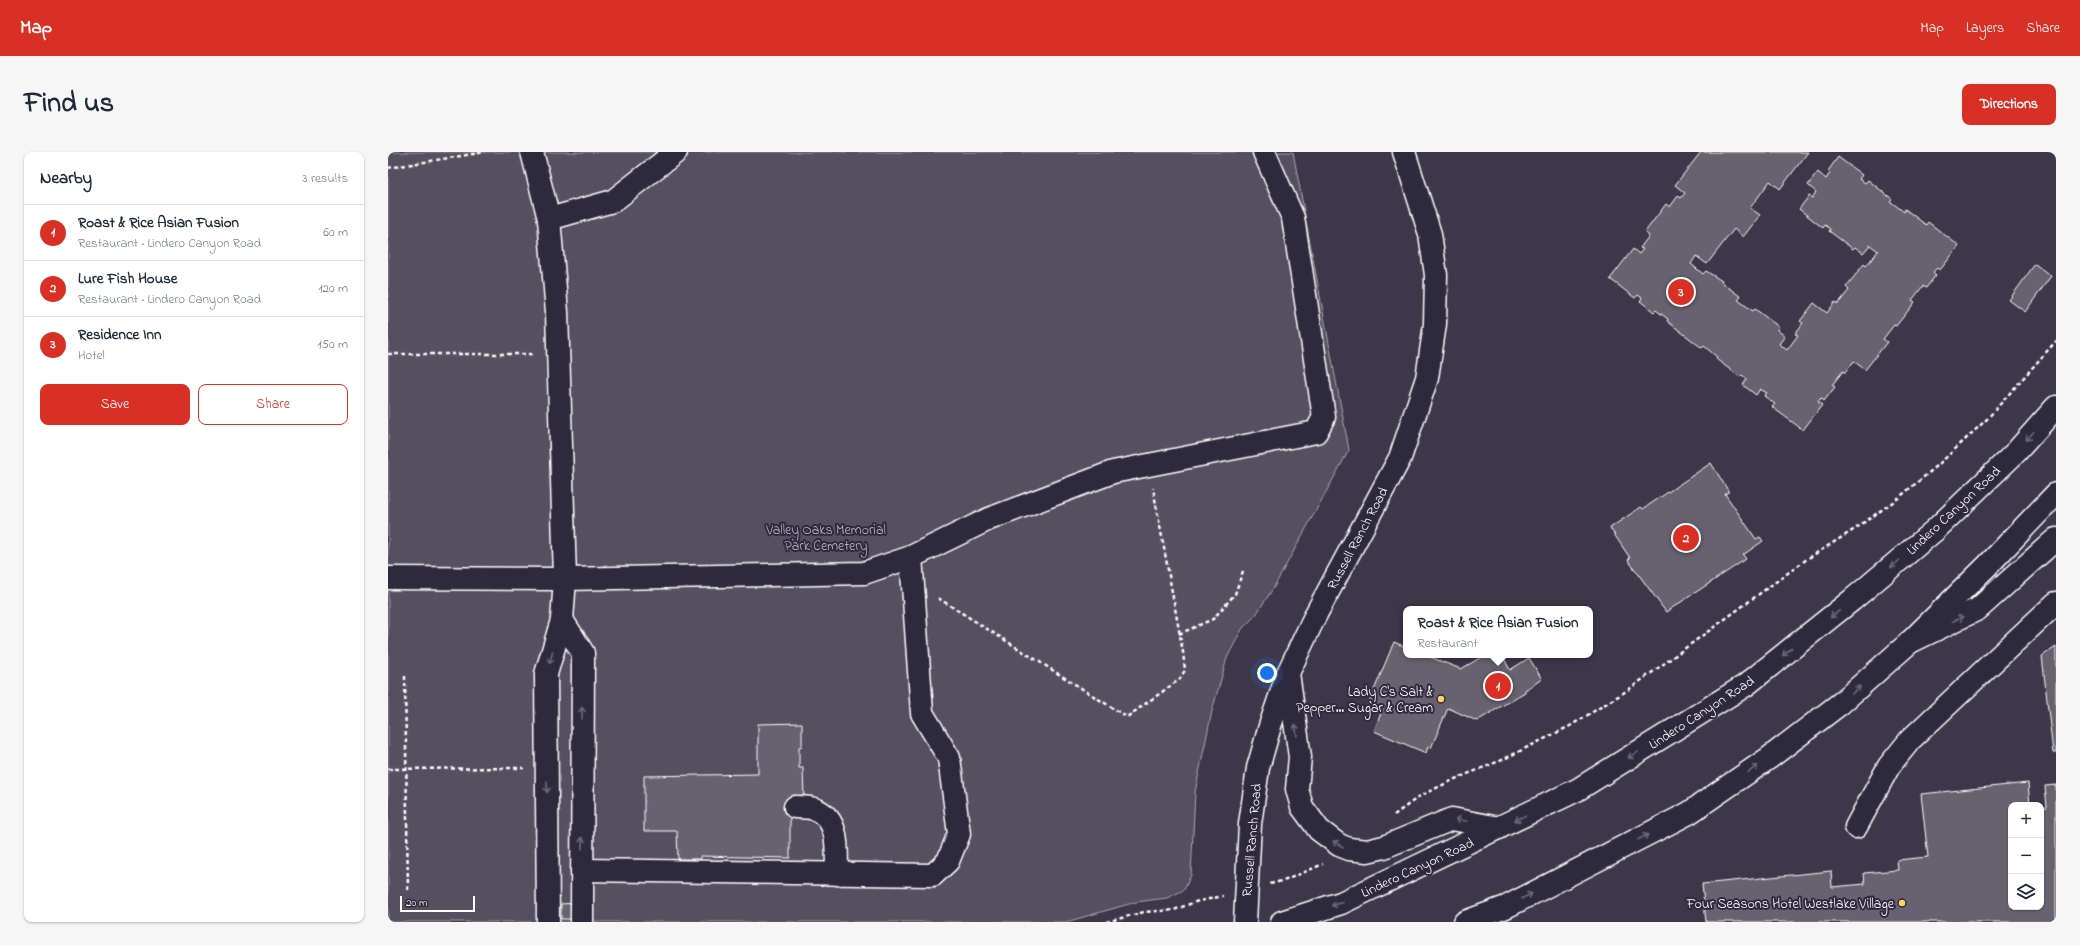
<!DOCTYPE html>
<html lang="en">
<head>
<meta charset="utf-8">
<style>
  :root { --surface:#fff; --page:#f6f6f7; --text:#1f2937; --muted:#747a83; --line:#e0e1e3; --accent:#d93025 }
  body { margin:0; font-family:"Indie Flower",sans-serif; background:var(--page); color:var(--text) }
  .controls { position:absolute; right:12px; bottom:12px; display:grid; overflow:hidden; border-radius:8px; box-shadow:0 1px 3px #0004 }
  .controls button { width:36px; height:36px; display:grid; place-items:center; padding:0; border:0; border-bottom:1px solid var(--line); background:var(--surface); color:var(--text); font:20px sans-serif }
  .scale { position:absolute; left:12px; bottom:10px; width:75px; box-sizing:border-box; padding-left:4px; border:2px solid #fff; border-top:0; font-size:11px; line-height:14px; white-space:nowrap; color:#fff; -webkit-text-stroke:3px #2f2a3d; paint-order:stroke }
  .you { position:absolute; left:879px; top:521px; width:14px; height:14px; margin:-10px; border:3px solid #fff; border-radius:50%; background:#1a73e8; box-shadow:0 0 0 6px #1a73e833 }
  .badge { display:grid; place-items:center; width:26px; height:26px; border-radius:50%; background:var(--accent); color:#fff; font-size:13px; font-weight:700 }
  .pin { position:absolute; translate:-50% -50%; border:2px solid #fff; box-shadow:0 1px 4px #0006 }
  .popup { position:absolute; left:1015px; top:454px; width:190px; height:52px; box-sizing:border-box; display:grid; place-content:center; border-radius:8px; background:var(--surface); filter:drop-shadow(0 1px 3px #0005); font-size:13px; white-space:nowrap; color:var(--muted) }
  .popup b { font-size:15px; color:var(--text) }
  .popup::after { content:''; position:absolute; left:50%; top:100%; margin-left:-8px; border:8px solid transparent; border-top-color:var(--surface) }
  .list { margin:0; padding:0; list-style:none }
  h2 { display:flex; justify-content:space-between; align-items:center; height:52px; margin:0; padding:0 16px; font-size:17px }
  h2 small { font-size:13px; font-weight:400; color:var(--muted) }
  .list li { display:grid; grid-template-columns:26px 1fr auto; gap:12px; align-items:center; box-sizing:border-box; height:56px; padding:0 16px; border-top:1px solid var(--line) }
  .list b { display:block; font-size:15px; white-space:nowrap }
  .list p { margin:0; font-size:13px; white-space:nowrap; color:var(--muted) }
  .list em { font-size:13px; font-style:normal; color:var(--muted) }
  .actions { display:flex; gap:8px; padding:12px 16px }
  .actions a { flex:1; padding:9px 0; border:1px solid var(--accent); border-radius:8px; text-align:center; font-size:14px; color:var(--accent) }
  .actions .main { background:var(--accent); color:#fff }
  .icon { flex:none; width:22px; height:22px; fill:none; stroke:currentColor; stroke-width:2; stroke-linecap:round; stroke-linejoin:round }
  .map { position:relative; flex:none; width:1668px; height:770px; overflow:hidden; border-radius:8px }
  header { display:flex; align-items:center; gap:24px; box-sizing:border-box; height:56px; padding:0 20px; background:var(--accent); color:#fff }
  header strong { font-size:19px }
  nav { display:flex; gap:22px; margin-inline-start:auto; font-size:14px }
  .intro { display:flex; align-items:center; justify-content:space-between; box-sizing:border-box; height:96px; padding:0 24px }
  h1 { margin:0; font-size:28px }
  .button { padding:10px 18px; border-radius:8px; background:var(--accent); color:#fff; font-size:14px; font-weight:700 }
  main { display:flex; gap:24px; padding:0 24px }
  aside { flex:1; background:var(--surface); border-radius:8px; box-shadow:0 1px 3px #0004 }
  .map>svg:first-child { display:block }
</style>
</head>
<body>
<header>
<strong>Map</strong>
<nav><a>Map</a><a>Layers</a><a>Share</a></nav>
</header>
<div class="intro"><h1>Find us</h1><a class="button">Directions</a></div>
<main>
<aside>
<h2>Nearby<small>3 results</small></h2>
<ul class="list">
<li><span class="badge">1</span><div><b>Roast &amp; Rice Asian Fusion</b><p>Restaurant · Lindero Canyon Road</p></div><em>60 m</em></li>
<li><span class="badge">2</span><div><b>Lure Fish House</b><p>Restaurant · Lindero Canyon Road</p></div><em>120 m</em></li>
<li><span class="badge">3</span><div><b>Residence Inn</b><p>Hotel</p></div><em>150 m</em></li>
</ul>
<div class="actions"><a class="main">Save</a><a>Share</a></div>
</aside>
<div class="map">
<svg width="1668" height="770" viewBox="0 0 1668 770">
  <rect width="100%" height="100%" fill="#3c3749"/>
  <filter id="ink" filterUnits="userSpaceOnUse"><feTurbulence type="fractalNoise" baseFrequency=".025" numOctaves="2"/><feDisplacementMap in="SourceGraphic" scale="8" xChannelSelector="R" yChannelSelector="G"/><feConvolveMatrix kernelMatrix="1 2 1 2 8 2 1 2 1" color-interpolation-filters="sRGB"/></filter>
  <g filter="url(#ink)">
    <polygon fill="#555060" stroke="#aaa8b0" points="0,0 905,0 961,298 886,435 867,464 854,477 839,506 824,559 807,640 803,723 796,738 779,746 748,750 678,770 0,770"/>
    <g fill="#666270" stroke="#fff">
      <polygon points="1313,0 1420,0 1392,37 1382,29 1362,56 1372,63 1355,85 1346,77 1319,112 1308,104 1303,112 1315,122 1318,119 1334,129 1333,130 1353,145 1350,148 1365,159 1367,157 1391,175 1389,178 1397,184 1391,192 1399,198 1410,183 1407,182 1415,171 1412,169 1426,151 1439,161 1447,150 1450,152 1461,138 1458,135 1476,112 1478,114 1490,99 1482,93 1475,101 1467,95 1465,97 1441,79 1442,77 1437,73 1435,76 1411,57 1421,44 1424,46 1428,40 1420,33 1430,20 1438,27 1442,21 1440,19 1450,5 1474,23 1471,27 1477,31 1480,28 1504,47 1502,49 1516,60 1517,57 1538,73 1540,70 1571,94 1552,118 1549,116 1545,120 1548,123 1538,136 1535,134 1524,148 1527,150 1508,174 1506,173 1495,187 1499,190 1477,218 1466,209 1457,221 1455,219 1444,233 1447,235 1436,249 1433,246 1430,250 1434,253 1415,278 1384,255 1387,252 1376,244 1379,241 1372,237 1368,243 1355,233 1359,227 1354,223 1352,225 1328,207 1329,205 1316,194 1314,196 1279,169 1280,167 1268,158 1266,160 1252,149 1254,146 1250,143 1247,146 1222,127 1245,97 1251,102 1255,97 1252,96 1261,84 1257,80 1278,52 1282,55 1290,44 1293,46 1297,41 1287,33"/>
      <polygon points="1647,112 1663,124 1637,160 1621,148"/>
      <polygon points="1323,311 1341,340 1337,342 1368,387 1372,385 1375,389 1355,403 1358,407 1278,460 1240,408 1242,406 1222,376 1253,355 1255,357"/>
      <polygon points="1006,490 1018,495 1018,503 1037,503 1073,517 1097,503 1114,503 1122,518 1141,506 1154,527 1137,538 1137,540 1089,569 1060,556 1043,596 1040,595 1038,601 986,579 993,561 979,555"/>
      <polygon points="1668,495 1668,601 1665,601 1654,504"/>
      <polygon points="414,571 414,594 411,595 411,616 415,616 416,646 402,646 402,706 313,704 313,707 290,707 289,679 256,679 256,624 370,622 370,572"/>
      <polygon points="1640,631 1642,653 1623,653 1623,755 1653,755 1653,656 1659,655 1657,634 1668,633 1668,770 1318,770 1314,732 1443,719 1444,735 1477,732 1476,721 1510,718 1509,708 1540,705 1533,642"/>
      <polygon points="188,751 188,767 173,767 173,752"/>
    </g>
    <g fill="none" stroke-linecap="round" stroke-linejoin="round">
      <g stroke="#fff" stroke-width="25">
        <g id="minor">
          <polyline points="144,0 161,67 169,160 177,427 174,468 158,522 160,770"/>
          <polyline points="161,67 225,49 288,0"/>
          <polyline points="0,426 177,427 476,421 523,405 601,367 725,320 928,280 936,265 905,66 876,0"/>
          <polyline points="174,468 195,501 194,770"/>
          <path d="M407 655C414 655 423 655 429 658 453 670 448 699 449 722"/>
          <polyline points="1468,675 1501,614 1522,588 1668,451"/>
          <polyline points="194,718 545,723 560,709 571,682 561,606 534,561 523,405"/>
          <polyline points="857,770 862,672 870,616 882,574 900,521 928,462 1012,306 1039,226 1047,172 1048,123 1042,82 1016,0"/>
        </g>
      </g>
      <g stroke="#fff" stroke-width="25">
        <g id="major">
          <polyline points="900,521 912,605 909,637 914,655 931,678 951,693 961,697 979,699 996,695 1064,667 1111,676"/>
          <polyline points="894,770 953,751 1189,638 1358,533 1464,448 1547,378 1628,300 1668,255"/>
          <polyline points="1077,770 1118,755 1301,661 1381,606 1453,551 1522,490 1600,413 1668,342"/>
        </g>
      </g>
      <g stroke="#fff" stroke-width="25">
        <polyline id="highway" points="1522,490 1590,457 1668,387"/>
      </g>
      <g stroke="#fff" stroke-width="2.5" stroke-dasharray="4 3" stroke-linecap="butt">
        <polyline points="0,16 97,0"/>
        <polyline points="0,202 146,202"/>
        <polyline points="550,446 739,565 792,527 797,518 795,500 765,336"/>
        <polyline points="791,482 825,467 847,442 856,416"/>
        <polyline points="17,524 20,739"/>
        <polyline points="0,617 136,616"/>
        <polyline points="1006,663 1032,644 1067,627 1114,608 1182,574 1240,538 1419,407 1467,377 1509,347 1549,314 1599,267 1668,189"/>
        <polyline points="882,732 898,728 935,712"/>
        <polyline points="718,770 756,760 786,758 807,750 835,744"/>
      </g>
      <use href="#minor" stroke="#2f2a3d" stroke-width="22"/>
      <use href="#major" stroke="#2f2a3d" stroke-width="22"/>
      <use href="#highway" stroke="#2f2a3d" stroke-width="22"/>
    </g>
    <defs><path id="oneway-shaft" d="M-6 0H5M1.5-3L5.5 0L1.5 3" fill="none" stroke-width="1.6" stroke-linecap="round" stroke-linejoin="round"/></defs>
    <g stroke="#6d6a77">
      <use href="#oneway-shaft" transform="translate(1642 284) rotate(132)"/>
      <use href="#oneway-shaft" transform="translate(1507 412) rotate(140)"/>
      <use href="#oneway-shaft" transform="translate(1447 462) rotate(142)"/>
      <use href="#oneway-shaft" transform="translate(1570 467) rotate(-25)"/>
      <use href="#oneway-shaft" transform="translate(1399 500) rotate(141)"/>
      <use href="#oneway-shaft" transform="translate(163 506) rotate(106)"/>
      <use href="#oneway-shaft" transform="translate(1468 538) rotate(-42)"/>
      <use href="#oneway-shaft" transform="translate(194 561) rotate(-90)"/>
      <use href="#oneway-shaft" transform="translate(908 578) rotate(-98)"/>
      <use href="#oneway-shaft" transform="translate(1245 603) rotate(148)"/>
      <use href="#oneway-shaft" transform="translate(1365 617) rotate(-35)"/>
      <use href="#oneway-shaft" transform="translate(159 635) rotate(89)"/>
      <use href="#oneway-shaft" transform="translate(1132 666) rotate(154)"/>
      <use href="#oneway-shaft" transform="translate(1073 668) rotate(-168)"/>
      <use href="#oneway-shaft" transform="translate(1255 685) rotate(-27)"/>
      <use href="#oneway-shaft" transform="translate(194 691) rotate(-90)"/>
      <use href="#oneway-shaft" transform="translate(950 692) rotate(-149)"/>
      <use href="#oneway-shaft" transform="translate(1139 744) rotate(-27)"/>
      <use href="#oneway-shaft" transform="translate(949 752) rotate(161)"/>
    </g>
  </g>
  <g fill="#ffd166" stroke="#2f2a3d" stroke-width="1.5">
    <circle cx="1053" cy="547" r="4"/>
    <circle cx="1514" cy="751" r="4"/>
  </g>
  <g text-anchor="middle" stroke-width="4" stroke-linejoin="round" paint-order="stroke">
    <g font-size="14" fill="#fff" stroke="#2f2a3d">
      <text transform="translate(1565 358) rotate(-43)" y="5">Lindero Canyon Road</text>
      <text transform="translate(969 386) rotate(-62)" y="5">Russell Ranch Road</text>
      <text transform="translate(1313 560) rotate(-33)" y="5">Lindero Canyon Road</text>
      <text transform="translate(863 688) rotate(-85)" y="5">Russell Ranch Road</text>
      <text transform="translate(1029 715) rotate(-25)" y="5">Lindero Canyon Road</text>
    </g>
    <g font-size="14" fill="#bbb9bf" stroke="#2f2a3d">
      <text x="438" y="382">Valley Oaks Memorial<tspan x="438" dy="16">Park Cemetery</tspan></text>
    </g>
    <g font-size="14" fill="#fff" stroke="#2f2a3d" text-anchor="end">
      <text x="1045" y="544">Lady C's Salt &amp;<tspan x="1045" dy="16">Pepper... Sugar &amp; Cream</tspan></text>
      <text x="1506" y="756">Four Seasons Hotel Westlake Village</text>
    </g>
  </g>
</svg>
<div class="controls">
<button>+</button>
<button>−</button>
<button><svg class="icon" aria-label="layers" viewBox="0 0 24 24"><path d="M12 4l9 5-9 5-9-5zM3 14l9 5 9-5"/></svg></button>
</div>
<div class="scale">20 m</div>
<div class="you"></div>
<div class="pin badge" style="left:1110px;top:534px">1</div>
<div class="popup"><b>Roast &amp; Rice Asian Fusion</b>Restaurant</div>
<div class="pin badge" style="left:1298px;top:386px">2</div>
<div class="pin badge" style="left:1293px;top:140px">3</div>
</div>
</main>
</body>
</html>
